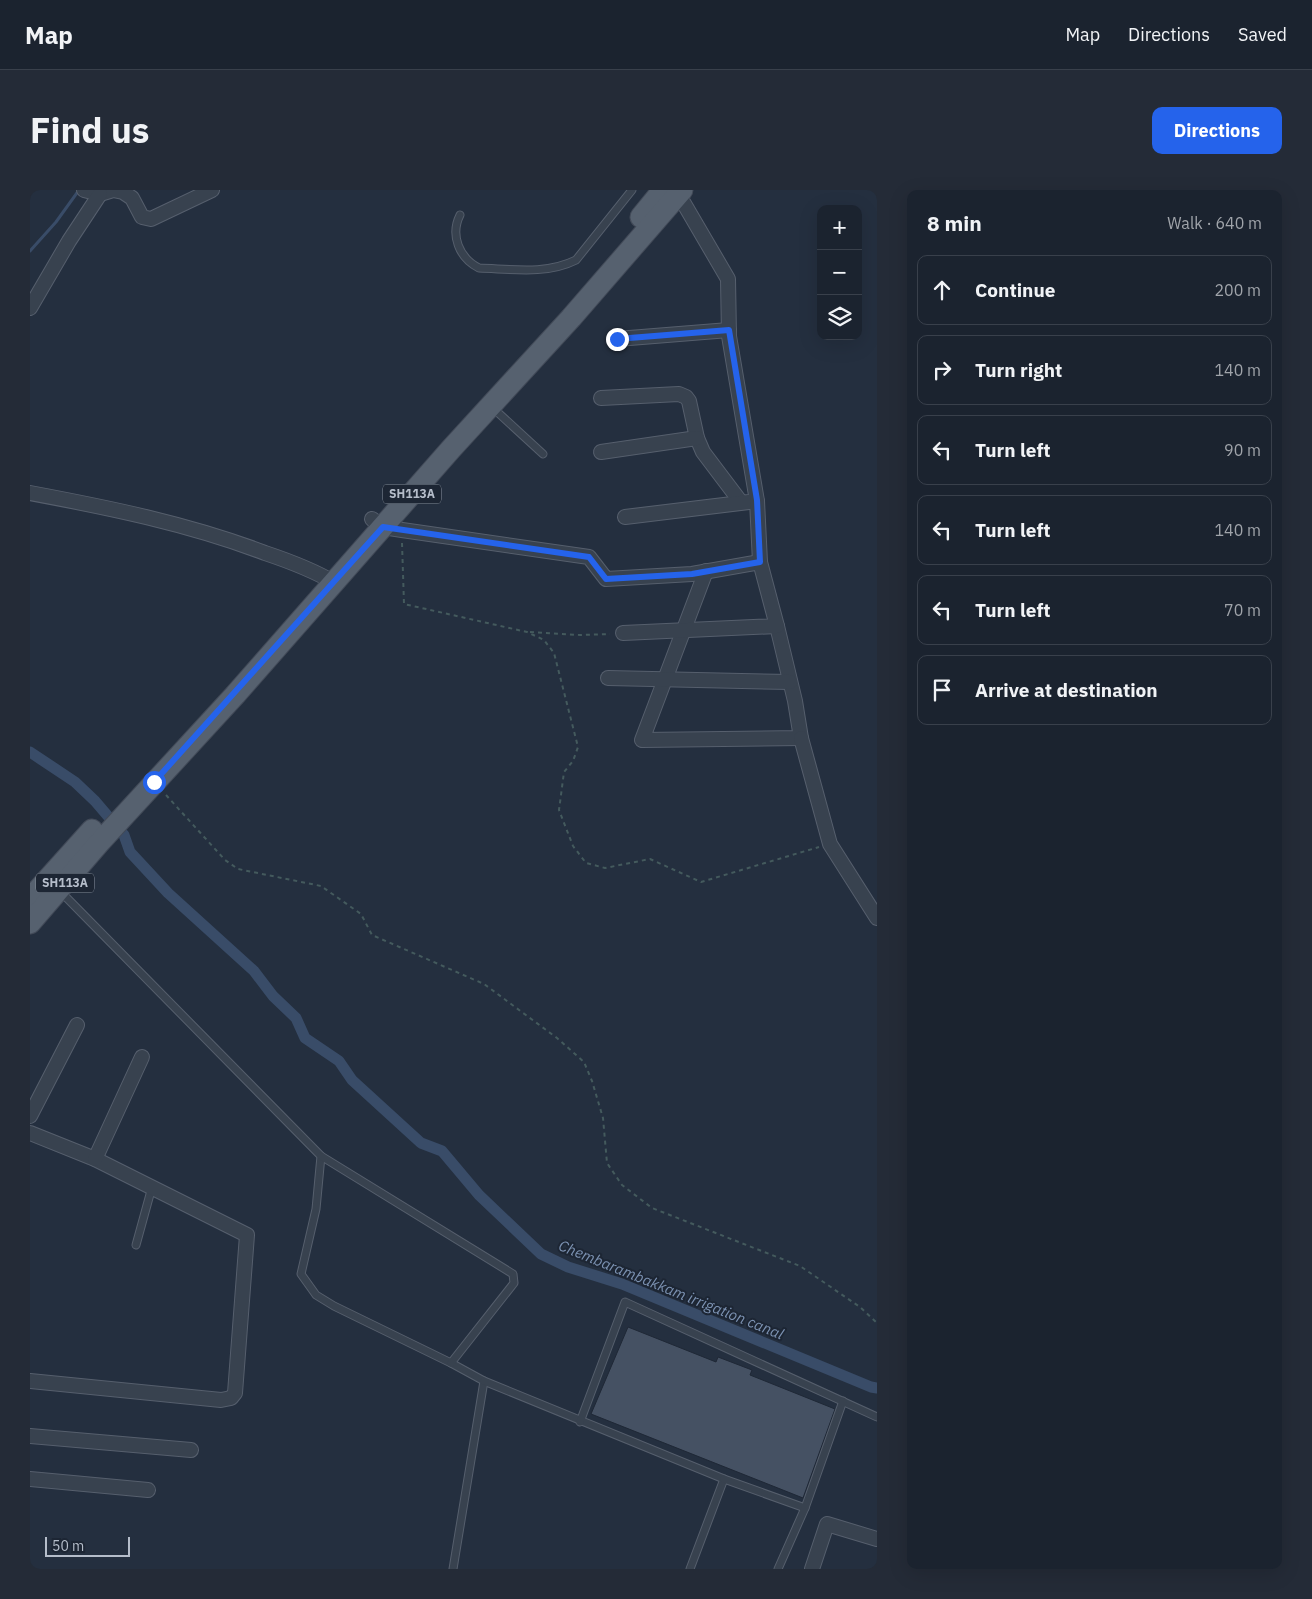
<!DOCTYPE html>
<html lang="en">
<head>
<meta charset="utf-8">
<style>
  :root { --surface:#1b232f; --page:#242b37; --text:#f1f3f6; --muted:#a0a4aa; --line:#39404b; --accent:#2563eb }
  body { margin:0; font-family:"IBM Plex Sans",sans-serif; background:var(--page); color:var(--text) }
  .controls { position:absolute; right:15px; top:15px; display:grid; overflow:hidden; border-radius:10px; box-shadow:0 5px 20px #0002 }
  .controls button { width:45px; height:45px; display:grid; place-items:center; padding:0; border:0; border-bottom:1px solid var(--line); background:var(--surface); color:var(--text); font:25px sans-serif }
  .scale { position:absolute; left:15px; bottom:12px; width:85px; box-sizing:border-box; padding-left:5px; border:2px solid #b5bdca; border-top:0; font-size:14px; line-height:18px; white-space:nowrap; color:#b5bdca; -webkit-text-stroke:4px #1d2634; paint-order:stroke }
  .stop { position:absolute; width:15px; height:15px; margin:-11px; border:4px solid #2563eb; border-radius:50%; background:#fff }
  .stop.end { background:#2563eb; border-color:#fff; box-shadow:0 1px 5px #0008 }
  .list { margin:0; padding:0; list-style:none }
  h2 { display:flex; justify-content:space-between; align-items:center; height:65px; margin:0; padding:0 20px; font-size:21px }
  h2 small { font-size:16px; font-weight:400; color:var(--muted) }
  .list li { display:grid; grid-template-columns:32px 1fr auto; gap:15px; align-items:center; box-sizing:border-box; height:70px; margin:0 10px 10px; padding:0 10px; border:1px solid var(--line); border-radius:10px }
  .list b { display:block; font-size:19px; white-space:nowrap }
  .list em { font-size:16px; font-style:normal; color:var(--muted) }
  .icon { flex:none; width:28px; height:28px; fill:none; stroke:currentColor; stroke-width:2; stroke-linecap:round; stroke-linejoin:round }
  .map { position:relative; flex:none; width:847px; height:1379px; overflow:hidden; border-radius:10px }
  header { display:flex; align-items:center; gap:30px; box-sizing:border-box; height:70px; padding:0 25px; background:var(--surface); border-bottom:1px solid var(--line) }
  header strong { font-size:24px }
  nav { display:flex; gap:28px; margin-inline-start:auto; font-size:18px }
  .intro { display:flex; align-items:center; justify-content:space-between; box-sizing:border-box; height:120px; padding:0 30px }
  h1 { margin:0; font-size:35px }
  .button { padding:12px 22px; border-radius:10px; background:var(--accent); color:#fff; font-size:18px; font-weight:700 }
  main { display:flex; gap:30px; padding:0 30px }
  aside { flex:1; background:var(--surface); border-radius:10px; box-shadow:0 5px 20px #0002 }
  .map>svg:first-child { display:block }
</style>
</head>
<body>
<header>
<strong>Map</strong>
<nav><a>Map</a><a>Directions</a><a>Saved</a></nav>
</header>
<div class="intro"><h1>Find us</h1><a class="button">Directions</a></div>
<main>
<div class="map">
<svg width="847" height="1379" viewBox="0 0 847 1379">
  <rect width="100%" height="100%" fill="#242f3f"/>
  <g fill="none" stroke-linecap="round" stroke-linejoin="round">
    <polyline stroke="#394c68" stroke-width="3" points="0,61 26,32 49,0"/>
    <polyline stroke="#394c68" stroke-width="11" points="0,562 45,592 65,611 94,645 100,662 138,703 224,781 243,806 266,828 275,848 309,871 322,890 391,953 412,961 449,1005 511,1064 538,1077 592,1094 841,1197 847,1198"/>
  </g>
  <polygon fill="#455163" stroke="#1f2836" points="598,1137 686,1172 688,1167 722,1180 720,1185 805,1219 773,1308 561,1224"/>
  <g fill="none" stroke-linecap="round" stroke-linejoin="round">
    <g stroke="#565f6d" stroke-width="9">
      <g id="lane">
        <path d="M430 25C420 45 429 68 449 78 481 79 516 85 546 70L602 0"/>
        <polyline points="463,218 513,264"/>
        <polyline points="30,701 291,966 286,1019 271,1084 286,1105 304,1116 421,1173 454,1191 423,1379"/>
        <polyline points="291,966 483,1084 484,1093 421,1173"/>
        <polyline points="106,1055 122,997"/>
        <polyline points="454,1191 694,1289 660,1379"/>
        <polyline points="550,1232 595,1112 847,1227"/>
        <polyline points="694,1289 775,1318"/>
        <polyline points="748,1379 775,1318 813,1211"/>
      </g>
    </g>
    <g stroke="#565f6d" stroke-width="16">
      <g id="street">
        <polyline points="54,0 70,4 83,0 93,2 102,8 112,27 121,29 182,0"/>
        <polyline points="0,118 39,51 70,4"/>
        <polyline points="587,149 699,140"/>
        <polyline points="571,208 649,204 656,207 659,211 667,248 673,262 710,311"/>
        <polyline points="571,262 667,248"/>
        <path d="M0 303C80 318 159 334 235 363 259 371 283 380 305 393"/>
        <polyline points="595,327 727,311 699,146 698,89 646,0"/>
        <polyline points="342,329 353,337 372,340 559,367 576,389 662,384 730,372"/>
        <polyline points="676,381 612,550 771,548 765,511 747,436"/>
        <polyline points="593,443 747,436 730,372 727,311"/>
        <polyline points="578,488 760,492"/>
        <polyline points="771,548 800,654 847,728"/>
        <polyline points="0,926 47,835"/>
        <polyline points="0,943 65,969 217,1045 205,1203 201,1208 191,1210 0,1191"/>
        <polyline points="65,969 112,867"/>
        <polyline points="0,1246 161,1260"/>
        <polyline points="0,1289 118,1300"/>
        <polyline points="782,1379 797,1334 847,1349"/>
      </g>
    </g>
    <g stroke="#424a58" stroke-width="23">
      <g id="primary">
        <polyline points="611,27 633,0"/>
        <polyline points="0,709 62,640"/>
        <polyline points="0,733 69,653 205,505 421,259 541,128 652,0"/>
      </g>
    </g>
    <g stroke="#445a5d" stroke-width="2" stroke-dasharray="4 4" stroke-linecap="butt">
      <polyline points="372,353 374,414 497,442 514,450 524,463 548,557 543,571 534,582 529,620 543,656 556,673 575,678 620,669 671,692 789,657"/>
      <polyline points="500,442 550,445 580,444"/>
      <polyline points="136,605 195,670 208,679 291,696 331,724 342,745 454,794 527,848 554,872 562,891 573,928 577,973 592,995 622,1018 770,1076 830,1117 847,1133"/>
    </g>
    <use href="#lane" stroke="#38424f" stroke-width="7"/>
    <use href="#street" stroke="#38424f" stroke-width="14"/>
    <use href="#primary" stroke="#56616f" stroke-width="21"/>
  </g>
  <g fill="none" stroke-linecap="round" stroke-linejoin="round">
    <polyline stroke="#2563eb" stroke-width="6" points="124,592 353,337 559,367 576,389 662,384 730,372 727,310 699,140 587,149"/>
  </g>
  <g text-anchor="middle" stroke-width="4" stroke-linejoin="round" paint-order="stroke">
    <g fill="#1d2634" stroke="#87909d" stroke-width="1">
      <rect x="353" y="294.5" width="58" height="19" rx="4"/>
      <rect x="6" y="683.5" width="58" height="19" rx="4"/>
    </g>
    <g font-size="12" font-weight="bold" fill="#b5bdca">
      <text x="382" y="308">SH113A</text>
      <text x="35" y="697">SH113A</text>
    </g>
    <g font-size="15" font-style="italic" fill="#7c92b2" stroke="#1d2634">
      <text transform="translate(641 1100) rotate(22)" y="5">Chembarambakkam irrigation canal</text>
    </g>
  </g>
</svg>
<div class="controls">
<button>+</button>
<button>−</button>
<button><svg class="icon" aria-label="layers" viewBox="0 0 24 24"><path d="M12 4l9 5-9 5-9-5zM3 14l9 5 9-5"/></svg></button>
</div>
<div class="scale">50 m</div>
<div class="stop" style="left:124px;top:592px"></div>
<div class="stop end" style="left:587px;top:149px"></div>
</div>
<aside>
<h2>8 min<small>Walk · 640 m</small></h2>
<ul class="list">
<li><svg class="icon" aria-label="ahead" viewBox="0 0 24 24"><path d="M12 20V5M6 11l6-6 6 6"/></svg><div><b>Continue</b></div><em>200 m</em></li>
<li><svg class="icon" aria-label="right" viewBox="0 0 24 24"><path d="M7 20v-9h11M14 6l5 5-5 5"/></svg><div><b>Turn right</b></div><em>140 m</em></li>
<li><svg class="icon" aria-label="left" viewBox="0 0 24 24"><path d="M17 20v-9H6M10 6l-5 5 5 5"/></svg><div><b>Turn left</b></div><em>90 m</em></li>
<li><svg class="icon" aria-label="left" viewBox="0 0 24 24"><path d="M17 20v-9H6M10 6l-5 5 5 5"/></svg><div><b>Turn left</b></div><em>140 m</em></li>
<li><svg class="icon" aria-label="left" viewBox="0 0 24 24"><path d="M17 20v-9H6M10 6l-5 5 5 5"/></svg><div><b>Turn left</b></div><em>70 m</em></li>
<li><svg class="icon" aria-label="arrive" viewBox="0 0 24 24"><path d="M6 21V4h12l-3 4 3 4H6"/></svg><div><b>Arrive at destination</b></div></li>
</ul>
</aside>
</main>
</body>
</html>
